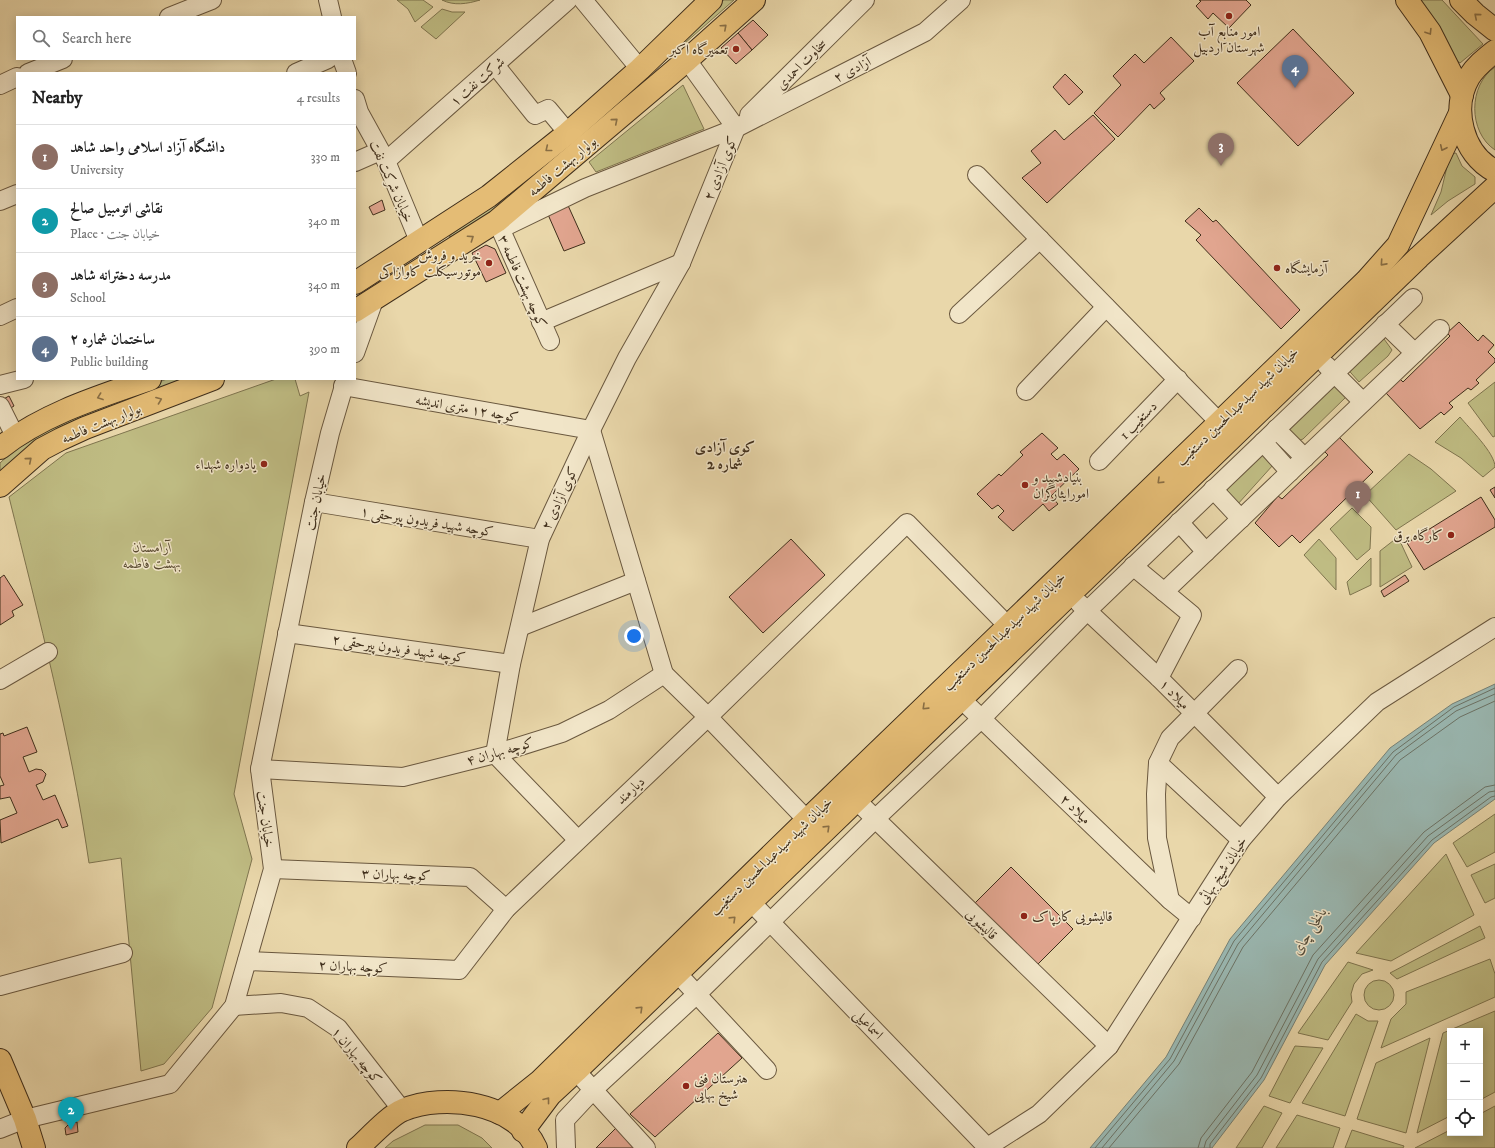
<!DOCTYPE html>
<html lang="en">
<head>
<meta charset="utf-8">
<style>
  :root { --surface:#fff; --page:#f2f2f2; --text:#222; --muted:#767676; --line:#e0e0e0; --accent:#1a73e8 }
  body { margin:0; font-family:"IM FELL DW Pica",Amiri,serif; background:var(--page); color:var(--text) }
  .controls { position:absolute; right:12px; bottom:12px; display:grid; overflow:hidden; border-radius:0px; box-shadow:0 2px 10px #0003 }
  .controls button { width:36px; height:36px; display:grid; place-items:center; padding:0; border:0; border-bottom:1px solid var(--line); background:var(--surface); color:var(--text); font:20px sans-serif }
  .you { position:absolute; left:634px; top:636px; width:14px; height:14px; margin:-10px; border:3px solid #fff; border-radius:50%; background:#1a73e8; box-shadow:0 0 0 6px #1a73e833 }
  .badge { display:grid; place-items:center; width:26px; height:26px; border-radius:50%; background:var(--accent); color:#fff; font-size:13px; font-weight:700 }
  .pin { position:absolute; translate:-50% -33px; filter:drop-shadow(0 1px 2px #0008) }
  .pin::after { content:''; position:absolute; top:21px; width:14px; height:12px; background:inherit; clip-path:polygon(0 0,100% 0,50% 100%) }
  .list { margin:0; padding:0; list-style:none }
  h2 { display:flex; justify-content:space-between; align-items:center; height:52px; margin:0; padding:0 16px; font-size:17px }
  h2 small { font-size:13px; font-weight:400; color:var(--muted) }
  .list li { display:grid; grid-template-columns:26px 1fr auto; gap:12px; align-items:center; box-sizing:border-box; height:64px; padding:0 16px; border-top:1px solid var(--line) }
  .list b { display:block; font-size:15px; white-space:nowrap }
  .list p { margin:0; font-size:13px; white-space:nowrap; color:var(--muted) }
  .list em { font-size:13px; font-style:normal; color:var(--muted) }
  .icon { flex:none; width:22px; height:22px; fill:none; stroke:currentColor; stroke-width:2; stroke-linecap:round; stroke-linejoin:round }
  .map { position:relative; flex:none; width:1495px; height:1148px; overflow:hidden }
  .search { position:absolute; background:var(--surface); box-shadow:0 2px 10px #0003; left:16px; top:16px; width:340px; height:44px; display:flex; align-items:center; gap:10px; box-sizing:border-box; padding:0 14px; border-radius:0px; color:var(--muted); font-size:15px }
  .panel { position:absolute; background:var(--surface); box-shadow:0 2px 10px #0003; left:16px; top:72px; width:340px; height:308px; border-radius:0px }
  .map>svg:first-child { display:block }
</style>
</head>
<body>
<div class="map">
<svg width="1495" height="1148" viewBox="0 0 1495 1148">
  <rect width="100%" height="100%" fill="#e9d7aa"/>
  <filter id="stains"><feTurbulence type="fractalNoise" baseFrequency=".005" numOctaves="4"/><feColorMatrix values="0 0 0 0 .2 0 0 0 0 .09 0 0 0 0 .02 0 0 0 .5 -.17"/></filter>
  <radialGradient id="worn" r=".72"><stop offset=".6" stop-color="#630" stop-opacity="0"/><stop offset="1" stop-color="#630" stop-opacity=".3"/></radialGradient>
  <g fill="#bfbc83" stroke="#7f754f">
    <polygon points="397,0 423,0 433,7 415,22 408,9"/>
    <path d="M442 0H480C467 4 454 6 442 0Z"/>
    <polygon points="724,0 734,0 495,210 451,237 449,236 491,206"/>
    <polygon points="1419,0 1442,0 1483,44 1460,63 1455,59"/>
    <polygon points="442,9 452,12 465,12 436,39 421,27"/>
    <path d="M1495 67V150C1468 132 1468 85 1495 67Z"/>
    <polygon points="683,85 704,129 596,172 589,162"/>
    <polygon points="1456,153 1462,166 1475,177 1475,184 1448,201 1431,215 1441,192 1450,154"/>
    <polygon points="1379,332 1392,350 1388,356 1359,382 1344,365"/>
    <polygon points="167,379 190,379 0,473 0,463 26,439 117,397"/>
    <path d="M276 379H295L300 396 309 392 234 794 252 859 212 1008 164 1064 141 1071 121 858 89 863C71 740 39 618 9 497L66 453Z"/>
    <polygon points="1328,380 1346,397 1303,439 1298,441 1282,426"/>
    <polygon points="1495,382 1495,436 1493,437 1468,403"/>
    <path d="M1460 417C1469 428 1495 453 1495 467L1483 477 1461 458 1435 442Z"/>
    <polygon points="1263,445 1273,465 1237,505 1219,486"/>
    <polygon points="1409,454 1431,469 1456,491 1396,530 1365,495"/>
    <polygon points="1352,508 1371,527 1370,549 1357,560 1330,529"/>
    <polygon points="1398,537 1412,567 1380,587 1380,551"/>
    <polygon points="1319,539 1336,558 1336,590 1304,555"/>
    <polygon points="1371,558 1371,585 1350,595 1347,582"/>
    <polygon points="1495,814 1495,852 1467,867 1453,843"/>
    <polygon points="1446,854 1474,915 1391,961 1356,953"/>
    <polygon points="1495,864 1495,898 1485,903 1471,875"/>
    <polygon points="1480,926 1485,938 1397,979 1390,973"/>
    <polygon points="1490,959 1495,974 1495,997 1381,1048 1391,1019 1406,1004 1406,992"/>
    <polygon points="1348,962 1373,970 1362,974 1354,984 1351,994 1352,1002 1328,1040 1298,1033"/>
    <circle cx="1379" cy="995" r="15"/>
    <polygon points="1495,1011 1495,1092 1480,1100 1480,1031 1450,1031 1450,1116 1417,1133 1443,1033"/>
    <polygon points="1356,1014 1368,1021 1378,1021 1345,1116 1302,1103"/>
    <polygon points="1430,1038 1406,1133 1357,1119 1376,1063"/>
    <polygon points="1295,1046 1323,1048 1290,1103 1269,1096"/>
    <polygon points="1264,1106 1282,1113 1262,1148 1236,1148"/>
    <polygon points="1495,1106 1495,1148 1415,1148 1450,1130 1450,1133 1480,1133 1480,1114"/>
    <polygon points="1297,1115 1340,1128 1333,1148 1276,1148"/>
    <polygon points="425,1125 458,1125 482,1138 492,1148 385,1148 393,1141"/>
    <polygon points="1352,1130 1404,1146 1403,1148 1345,1148"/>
  </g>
  <polygon fill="#9ab8b2" stroke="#768176" points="1495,684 1495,799 1434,843 1325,965 1264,1080 1212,1148 1090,1148 1166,1057 1230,939 1390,748 1452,704"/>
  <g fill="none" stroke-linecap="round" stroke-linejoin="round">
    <g stroke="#6c7366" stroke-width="1">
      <polyline points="1095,1148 1170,1059 1234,941 1393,752 1454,707 1495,688"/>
      <polyline points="1102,1148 1174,1061 1238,944 1396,755 1456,711 1495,694"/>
      <polyline points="1109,1148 1179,1064 1243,947 1400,760 1460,717 1495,701"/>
      <polyline points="1198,1148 1201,1138 1252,1072 1313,955 1424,832 1485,787 1495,785"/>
      <polyline points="1204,1148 1206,1141 1257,1075 1318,959 1428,836 1489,792 1495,791"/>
      <polyline points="1210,1148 1210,1144 1261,1078 1322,962 1432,840 1491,797 1495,796"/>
    </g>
  </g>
  <g fill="#e1a58f" stroke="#3f2e1b">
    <polygon points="1199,0 1246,0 1251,5 1229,28 1213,13 1208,19 1196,6 1201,1"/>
    <polygon points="753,20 768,35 752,50 738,33"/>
    <polygon points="1293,29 1354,93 1298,146 1237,83"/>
    <polygon points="738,33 752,50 736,64 721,48"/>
    <polygon points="1171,37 1194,61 1160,93 1165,99 1154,109 1150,104 1118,137 1094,113 1121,85 1113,76 1135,54 1144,63"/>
    <polygon points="1065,74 1083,92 1069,105 1053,87"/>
    <polygon points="1093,115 1115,139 1047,203 1022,178 1041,163 1031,151 1055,130 1064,140"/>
    <polygon points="382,200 385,210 373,215 369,207"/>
    <polygon points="566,201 585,243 564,251 546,210"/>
    <polygon points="1199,208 1213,222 1216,220 1300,310 1281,329 1196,240 1201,235 1185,221"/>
    <polygon points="486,245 495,249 506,273 486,282 472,253"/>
    <polygon points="1459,322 1478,341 1483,335 1494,345 1488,352 1495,359 1495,362 1476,380 1479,383 1471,390 1468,388 1449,403 1453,407 1444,415 1441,412 1420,429 1386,393 1400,379 1403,382 1450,336 1447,333"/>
    <polygon points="9,396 14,406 4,412 0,401"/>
    <polygon points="1042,433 1058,448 1051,454 1057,460 1064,454 1079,469 1051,496 1058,504 1049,511 1043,504 1013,531 998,517 1004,511 998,505 992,509 977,494 999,474 1001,476 1023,455 1020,452"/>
    <polygon points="1339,437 1373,472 1300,543 1292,535 1279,547 1255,523 1278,496 1282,499 1328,455 1324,451"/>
    <polygon points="1495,487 1495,498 1490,490"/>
    <polygon points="1481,497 1495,520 1495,527 1424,570 1407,543"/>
    <polygon points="791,539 825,575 763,633 729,597"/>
    <polygon points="4,575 23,605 12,611 14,616 0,625 0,578"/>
    <polygon points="1405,575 1409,581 1384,597 1381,591"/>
    <polygon points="27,727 37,752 23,757 29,772 36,769 42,770 46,774 43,782 36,785 43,800 55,795 68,826 62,828 58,819 1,843 0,820 17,813 10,797 0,799 0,786 4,785 0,776 0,734 3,733 4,736"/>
    <polygon points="1011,867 1073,929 1037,965 975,903"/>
    <polygon points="718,1033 742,1058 655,1137 630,1114"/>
    <polygon points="77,1122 78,1132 66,1135 65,1128 70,1123"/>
    <polygon points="617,1127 636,1148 596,1148"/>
  </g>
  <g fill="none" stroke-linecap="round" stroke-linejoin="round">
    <g stroke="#6a583f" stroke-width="20">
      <g id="minor">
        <polyline points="328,0 332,17"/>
        <polyline points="583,0 640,69"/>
        <polyline points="169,17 212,0"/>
        <polyline points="342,59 347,73"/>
        <polyline points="495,65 535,115 548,109 568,133"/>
        <polyline points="28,73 63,59"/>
        <polyline points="296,73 328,59"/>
        <polyline points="0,85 17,77"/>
        <polyline points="355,99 359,112 386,161 419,241"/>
        <polyline points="749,115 865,0"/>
        <polyline points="386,161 568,0"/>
        <polyline points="355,162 380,151"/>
        <polyline points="977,175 1220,423"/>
        <polyline points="0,201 17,194"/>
        <polyline points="497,221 550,341"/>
        <polyline points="500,229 585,188 736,128 925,32 961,0"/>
        <polyline points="959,314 1040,239"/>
        <polyline points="0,316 17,308"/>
        <polyline points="541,322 681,263"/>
        <polyline points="1385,324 1415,353"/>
        <polyline points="355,353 374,300"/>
        <polyline points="1326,365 1363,402"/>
        <polyline points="0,385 24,379"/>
        <polyline points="343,386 591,430 664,674"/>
        <polyline points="1026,391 1106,307"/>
        <polyline points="0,406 15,436"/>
        <polyline points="1276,429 1305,458"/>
        <polyline points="1263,442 1290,472"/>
        <polyline points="1099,461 1178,379"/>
        <polyline points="1213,489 1241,519"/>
        <polyline points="314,502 540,539"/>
        <polyline points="1179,522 1206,552"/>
        <polyline points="1133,566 1192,615 1159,678"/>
        <polyline points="1164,592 1440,329"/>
        <polyline points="1079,603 1159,678 1278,797"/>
        <polyline points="520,627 636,581"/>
        <polyline points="287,633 511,664"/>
        <polyline points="0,680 48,652"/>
        <polyline points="961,699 1170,900 1192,918"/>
        <polyline points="1158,763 1241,840"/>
        <polyline points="260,769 403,777 495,754 562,733 609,710 664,674 708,717 907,523 1009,627"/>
        <polyline points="856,800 1109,1046"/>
        <polyline points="577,839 495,754 511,664 540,539 591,430 627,358 681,263 736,128 687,60"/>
        <polyline points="273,869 470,877 506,909"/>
        <polyline points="1170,900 1157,838 1156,794 1158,763 1170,738 1238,669"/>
        <polyline points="751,902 987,1147"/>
        <polyline points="247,961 459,970 506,909 708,717 807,820"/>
        <polyline points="677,973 767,1070"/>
        <polyline points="0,986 123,953"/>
        <polyline points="234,1006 281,1003 308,1008 338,1028 402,1110"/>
        <polyline points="576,1071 646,1148"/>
        <polyline points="0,1129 25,1119 170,1084 234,1006 273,869 260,769 314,502 330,433 346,379"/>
        <polyline points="566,1148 565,1120 593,1090 697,994 875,819 982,718 1088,610 1413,298"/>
        <polyline points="986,1148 1039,1114 1109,1046 1241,840 1278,797 1377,702 1495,627"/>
      </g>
    </g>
    <g stroke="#3f2e1b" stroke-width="24">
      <g id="major">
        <polyline points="1407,0 1430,32 1462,95"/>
        <polyline points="1461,0 1475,14 1495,30"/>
        <path d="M1495 51C1485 59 1476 66 1469 77 1451 108 1462 154 1495 171"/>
        <polyline points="355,283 489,196 568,133 640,69 711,0"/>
        <polyline points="355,311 497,221 687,60 754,0"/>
        <path d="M0 448C43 414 98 397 150 379"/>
        <polyline points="0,486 42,449 61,439 85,428 213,379"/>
        <polyline points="0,1060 25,1119 34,1148"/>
        <polyline points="500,1113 540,1081 807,820 1366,281 1398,245 1460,113"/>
        <polyline points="523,1131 550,1095 576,1071 1419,257 1495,187"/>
        <path d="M358 1148C369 1138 390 1115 403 1110 444 1093 516 1102 536 1148"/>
      </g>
    </g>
    <use href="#minor" stroke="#f1e5c8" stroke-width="18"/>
    <use href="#major" stroke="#e4bc75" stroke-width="22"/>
  </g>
  <defs><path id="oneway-chevron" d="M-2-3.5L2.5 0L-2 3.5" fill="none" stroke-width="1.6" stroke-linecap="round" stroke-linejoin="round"/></defs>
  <g stroke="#896e44">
    <use href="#oneway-chevron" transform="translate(1477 16) rotate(-140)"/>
    <use href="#oneway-chevron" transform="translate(724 27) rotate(-42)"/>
    <use href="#oneway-chevron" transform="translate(1429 32) rotate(58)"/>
    <use href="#oneway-chevron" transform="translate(615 121) rotate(-40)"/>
    <use href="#oneway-chevron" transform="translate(1443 148) rotate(115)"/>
    <use href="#oneway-chevron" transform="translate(548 149) rotate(141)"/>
    <use href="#oneway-chevron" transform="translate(471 238) rotate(-34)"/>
    <use href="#oneway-chevron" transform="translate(1383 263) rotate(132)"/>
    <use href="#oneway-chevron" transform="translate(100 397) rotate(160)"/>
    <use href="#oneway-chevron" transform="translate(159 400) rotate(-21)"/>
    <use href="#oneway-chevron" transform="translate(29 460) rotate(-40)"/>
    <use href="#oneway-chevron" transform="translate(1160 481) rotate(136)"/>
    <use href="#oneway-chevron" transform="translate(925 707) rotate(136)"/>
    <use href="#oneway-chevron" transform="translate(827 828) rotate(-44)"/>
    <use href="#oneway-chevron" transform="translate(733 919) rotate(-44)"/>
    <use href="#oneway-chevron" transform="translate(640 1009) rotate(-44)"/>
    <use href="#oneway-chevron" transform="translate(547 1100) rotate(-52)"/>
  </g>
  <g fill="#8f2418" stroke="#f1e5c8" stroke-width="1.5">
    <circle cx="1229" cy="16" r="4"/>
    <circle cx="736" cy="49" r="4"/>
    <circle cx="489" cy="263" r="4"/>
    <circle cx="1277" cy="268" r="4"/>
    <circle cx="264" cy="464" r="4"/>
    <circle cx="1025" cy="485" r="4"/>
    <circle cx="1451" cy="535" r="4"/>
    <circle cx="1024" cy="916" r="4"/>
    <circle cx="686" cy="1086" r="4"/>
  </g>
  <g text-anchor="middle" stroke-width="3" stroke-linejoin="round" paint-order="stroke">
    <g font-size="14" fill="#3f2e1b" stroke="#f1e5c8" text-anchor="end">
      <text x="1229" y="36" text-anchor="middle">امور منابع آب<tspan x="1229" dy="16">شهرستان اردبیل</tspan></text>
      <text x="728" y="54">تعمیرگاه اکبر</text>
      <text x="481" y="260">خرید و فروش<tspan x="481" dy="16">موتورسیکلت کاوازاکی</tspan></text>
      <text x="1285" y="273" text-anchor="start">آزمایشگاه</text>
      <text x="256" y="469">یادواره شهداء</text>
      <text x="1033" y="482" text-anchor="start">بنیادشهید و<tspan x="1033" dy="16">امورایثارگران</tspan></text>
      <text x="1443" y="540">کارگاه برق</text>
      <text x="1032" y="921" text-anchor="start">قالیشویی کارپاک</text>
      <text x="694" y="1083" text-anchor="start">هنرستان فنی<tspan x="694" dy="16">شیخ بهایی</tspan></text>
    </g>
    <g font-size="14" fill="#3f2e1b" stroke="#f1e5c8">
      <text transform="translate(801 64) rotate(-45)" y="5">سخاوت احمدی</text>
      <text transform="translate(852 69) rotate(-27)" y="5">آزادی ۲</text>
      <text transform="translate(477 81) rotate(-41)" y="5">شرکت نفت ۱</text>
      <text transform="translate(562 166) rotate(-40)" y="5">بولوار بهشت فاطمه</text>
      <text transform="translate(720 168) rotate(-68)" y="5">کوی آزادی ۲</text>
      <text transform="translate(392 181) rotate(66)" y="5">خیابان شرکت نفت</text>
      <text transform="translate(523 281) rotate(66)" y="5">کوچه بهشت فاطمه ۳</text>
      <text transform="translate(1237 406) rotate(-44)" y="5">خیابان شهید سیدعبدالحسین دستغیب</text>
      <text transform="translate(467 408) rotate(10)" y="5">کوچه ۱۲ متری اندیشه</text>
      <text transform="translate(1138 420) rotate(-46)" y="5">دستغیب 1</text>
      <text transform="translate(101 423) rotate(-22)" y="5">بولوار بهشت فاطمه</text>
      <text transform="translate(559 498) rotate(-65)" y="5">کوی آزادی ۲</text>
      <text transform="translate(315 502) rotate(-78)" y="5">خیابان جنت</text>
      <text transform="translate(427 521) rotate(9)" y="5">کوچه شهید فریدون پیرحقی ۱</text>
      <text transform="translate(1004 631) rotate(-44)" y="5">خیابان شهید سیدعبدالحسین دستغیب</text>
      <text transform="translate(399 648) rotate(8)" y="5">کوچه شهید فریدون پیرحقی ۲</text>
      <text transform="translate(1175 694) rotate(45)" y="5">میلاد ۱</text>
      <text transform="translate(500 751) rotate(-16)" y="5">کوچه بهاران ۴</text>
      <text transform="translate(630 790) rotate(-43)" y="5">دیارمند</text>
      <text transform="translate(1076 809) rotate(44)" y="5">میلاد ۲</text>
      <text transform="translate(266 819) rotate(82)" y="5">خیابان جنت</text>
      <text transform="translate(771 856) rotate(-44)" y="5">خیابان شهید سیدعبدالحسین دستغیب</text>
      <text transform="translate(1222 870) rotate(-57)" y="5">خیابان شیخ بهائی</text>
      <text transform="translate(396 874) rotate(2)" y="5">کوچه بهاران ۳</text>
      <text transform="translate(982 924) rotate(44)" y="5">قالیشویی</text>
      <text transform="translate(353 966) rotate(3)" y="5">کوچه بهاران ۲</text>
      <text transform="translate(869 1024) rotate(46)" y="5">اسماعیلی</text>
      <text transform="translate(357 1055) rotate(50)" y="5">کوچه بهاران ۱</text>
    </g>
    <g font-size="14" font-style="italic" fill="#594a30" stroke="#f1e5c8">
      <text x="152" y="552">آرامستان<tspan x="152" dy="16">بهشت فاطمه</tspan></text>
    </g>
    <g font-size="15" font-weight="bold" fill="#3f2e1b" stroke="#f1e5c8">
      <text x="725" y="452">کوی آزادی<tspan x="725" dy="17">شماره 2</tspan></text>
    </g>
    <g font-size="15" font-style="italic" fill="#514a39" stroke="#f1e5c8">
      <text transform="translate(1309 931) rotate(-58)" y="5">بالخلی چای</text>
    </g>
  </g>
  <rect width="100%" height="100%" filter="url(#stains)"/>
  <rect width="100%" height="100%" fill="url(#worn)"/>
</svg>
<div class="controls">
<button>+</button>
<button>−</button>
<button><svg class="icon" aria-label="locate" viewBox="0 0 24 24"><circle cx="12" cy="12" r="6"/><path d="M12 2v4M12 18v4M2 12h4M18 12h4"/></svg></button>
</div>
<div class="you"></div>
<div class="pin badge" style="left:1358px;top:514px;background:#8d6e63">1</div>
<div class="pin badge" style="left:71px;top:1130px;background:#0f9aa8">2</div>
<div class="pin badge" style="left:1221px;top:166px;background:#8d6e63">3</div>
<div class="pin badge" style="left:1295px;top:88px;background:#5c6f8a">4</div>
<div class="search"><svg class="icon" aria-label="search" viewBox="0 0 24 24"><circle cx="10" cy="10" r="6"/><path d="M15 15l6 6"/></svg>Search here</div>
<section class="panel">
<h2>Nearby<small>4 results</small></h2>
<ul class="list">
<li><span class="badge" style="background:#8d6e63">1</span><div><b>دانشگاه آزاد اسلامی واحد شاهد</b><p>University</p></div><em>330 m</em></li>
<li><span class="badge" style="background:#0f9aa8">2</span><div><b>نقاشی اتومبیل صالح</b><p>Place · خیابان جنت</p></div><em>340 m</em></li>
<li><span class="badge" style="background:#8d6e63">3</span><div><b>مدرسه دخترانه شاهد</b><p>School</p></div><em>340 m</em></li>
<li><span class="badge" style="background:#5c6f8a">4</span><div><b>ساختمان شماره ۲</b><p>Public building</p></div><em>390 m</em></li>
</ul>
</section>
</div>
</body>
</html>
